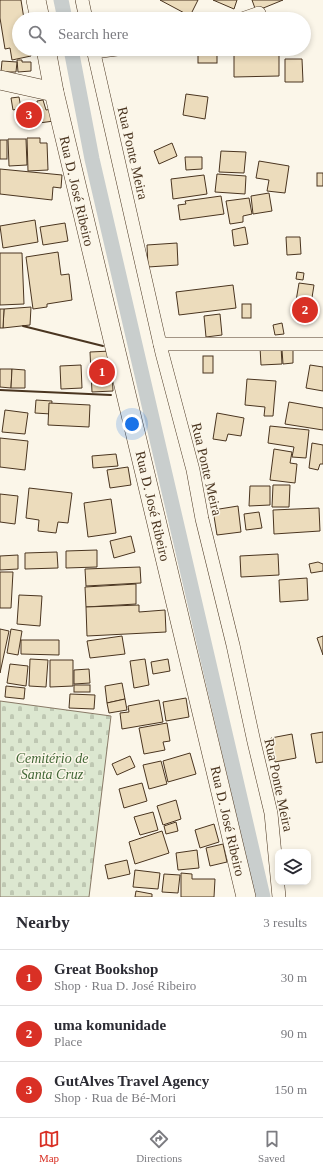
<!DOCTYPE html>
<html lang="en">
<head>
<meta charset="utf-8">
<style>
  :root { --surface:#fff; --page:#f2f2f3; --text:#2b2b33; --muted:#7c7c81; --line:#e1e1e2; --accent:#d93025 }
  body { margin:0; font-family:"Times New Roman",serif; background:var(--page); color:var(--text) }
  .controls { position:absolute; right:12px; bottom:12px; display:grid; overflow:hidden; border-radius:8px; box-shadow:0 2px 6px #0003 }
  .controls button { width:36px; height:36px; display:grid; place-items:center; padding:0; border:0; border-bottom:1px solid var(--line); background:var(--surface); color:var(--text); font:20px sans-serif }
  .you { position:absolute; left:132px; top:424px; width:14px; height:14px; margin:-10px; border:3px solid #fff; border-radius:50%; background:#1a73e8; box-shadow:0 0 0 6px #1a73e833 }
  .badge { display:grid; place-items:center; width:26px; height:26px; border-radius:50%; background:var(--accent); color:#fff; font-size:13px; font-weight:700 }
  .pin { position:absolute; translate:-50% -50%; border:2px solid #fff; box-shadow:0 1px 4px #0006 }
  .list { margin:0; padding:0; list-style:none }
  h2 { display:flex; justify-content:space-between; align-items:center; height:52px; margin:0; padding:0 16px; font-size:17px }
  h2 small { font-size:13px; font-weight:400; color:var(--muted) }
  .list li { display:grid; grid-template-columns:26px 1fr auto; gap:12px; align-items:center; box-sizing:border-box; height:56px; padding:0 16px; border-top:1px solid var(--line) }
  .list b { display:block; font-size:15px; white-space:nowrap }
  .list p { margin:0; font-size:13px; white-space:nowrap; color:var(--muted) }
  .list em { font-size:13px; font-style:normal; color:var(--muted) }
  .icon { flex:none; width:22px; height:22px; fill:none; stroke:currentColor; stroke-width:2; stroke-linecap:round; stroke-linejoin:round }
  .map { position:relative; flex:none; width:323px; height:897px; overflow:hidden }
  .search { position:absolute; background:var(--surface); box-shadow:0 2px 6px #0003; left:12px; right:12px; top:12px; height:44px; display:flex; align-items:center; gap:10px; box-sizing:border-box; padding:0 14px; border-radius:22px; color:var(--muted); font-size:15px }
  .sheet { height:220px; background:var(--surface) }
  nav { display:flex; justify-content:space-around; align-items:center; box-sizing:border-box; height:56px; border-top:1px solid var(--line); background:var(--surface); font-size:11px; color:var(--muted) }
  nav a { display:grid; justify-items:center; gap:2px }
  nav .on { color:var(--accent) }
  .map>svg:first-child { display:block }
</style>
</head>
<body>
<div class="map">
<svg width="323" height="897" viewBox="0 0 323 897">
  <defs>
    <pattern id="cemetery-stones" width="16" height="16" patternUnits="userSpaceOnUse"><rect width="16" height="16" fill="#dce7d0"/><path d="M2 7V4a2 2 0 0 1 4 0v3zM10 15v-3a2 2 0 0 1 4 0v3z" fill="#bec7b2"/></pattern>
  </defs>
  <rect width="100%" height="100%" fill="#fbf6e9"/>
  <polygon fill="url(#cemetery-stones)" stroke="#887966" points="0,701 111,716 89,897 0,897"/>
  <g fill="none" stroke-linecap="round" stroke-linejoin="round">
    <g stroke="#c9cecd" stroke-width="15">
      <polyline points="61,0 65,19"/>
      <polyline points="71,49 92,159 263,897"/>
    </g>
  </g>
  <g fill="#ecdcbc" stroke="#4a3520">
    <polygon points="0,0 21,0 24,19 19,19 19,49 29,49 31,56 12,60 10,48 5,49 0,18"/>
    <polygon points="160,0 198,0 190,16"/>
    <polygon points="213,0 237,0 234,9"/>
    <polygon points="252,0 283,0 256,11"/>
    <rect x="198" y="49" width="19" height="14"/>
    <polygon points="234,55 279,55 279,76 234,77"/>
    <polygon points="285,59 302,59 303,82 285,82"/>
    <polygon points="17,60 22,60 22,62 31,62 31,71 18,72"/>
    <polygon points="2,61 17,62 16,72 1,72"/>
    <polygon points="186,94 208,97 205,119 183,115"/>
    <polygon points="19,97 21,108 13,110 11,98"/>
    <polygon points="43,100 46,110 52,109 54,121 39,123 37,101"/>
    <polygon points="34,103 37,126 24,128 21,105"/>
    <polygon points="27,138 40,138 40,143 47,143 48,170 28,171"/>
    <polygon points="8,139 26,139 27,165 9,166"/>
    <rect x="0" y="140" width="7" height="19"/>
    <polygon points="172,143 177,156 159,164 154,151"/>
    <polygon points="221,151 246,152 244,173 219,172"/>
    <polygon points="185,157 202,157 202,169 186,170"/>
    <polygon points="259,161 289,166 285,193 267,191 269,180 256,178"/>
    <polygon points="0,169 62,175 61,188 53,187 52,200 0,194"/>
    <rect x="317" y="173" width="6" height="13"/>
    <polygon points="217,174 246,176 245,194 215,192"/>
    <polygon points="204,175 207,194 173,199 171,179"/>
    <polygon points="269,193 272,211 253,214 251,196"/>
    <polygon points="221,196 224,214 180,220 178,205 186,204 185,201"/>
    <polygon points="249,198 252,214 243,216 243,222 230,224 226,201"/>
    <polygon points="35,220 38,242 3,248 0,226"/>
    <polygon points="65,223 68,241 43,245 40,227"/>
    <polygon points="245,227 248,244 234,246 232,230"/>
    <polygon points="286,237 300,237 301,254 287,255"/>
    <polygon points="177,243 178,265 148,267 147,245"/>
    <polygon points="58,252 61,275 69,274 72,300 47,304 47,307 33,309 26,257"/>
    <polygon points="0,253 22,253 24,304 0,305"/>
    <polygon points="297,272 304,273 303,280 296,279"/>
    <polygon points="299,283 314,285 311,304 296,301"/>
    <polygon points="233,285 236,308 179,315 176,292"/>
    <polygon points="300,303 314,307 311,317 297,313"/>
    <rect x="242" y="304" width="9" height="14"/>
    <polygon points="31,307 30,325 3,328 4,309"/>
    <polygon points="0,309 4,309 3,328 0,328"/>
    <polygon points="220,314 222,335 206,337 204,316"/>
    <polygon points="282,323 284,334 275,335 273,325"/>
    <polygon points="281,346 282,364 261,365 260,347"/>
    <polygon points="293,349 293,363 283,364 282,350"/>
    <polygon points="111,351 113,391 92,392 90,352"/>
    <rect x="203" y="356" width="10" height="17"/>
    <polygon points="81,365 82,388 61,389 60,366"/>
    <polygon points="310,365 323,367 323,391 306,388"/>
    <polygon points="0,369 12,369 11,388 0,387"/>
    <polygon points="12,369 25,370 25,388 11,388"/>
    <polygon points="247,379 276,381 273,416 264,416 265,407 245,405"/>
    <polygon points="36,400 52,401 51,414 35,413"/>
    <polygon points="289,402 323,408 323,430 285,424"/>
    <polygon points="49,403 90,405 89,427 48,425"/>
    <polygon points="5,410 28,413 25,434 2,432"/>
    <polygon points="217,413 244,418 241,436 228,434 226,441 213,439"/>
    <polygon points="270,426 309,430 306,458 292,457 294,447 268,443"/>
    <polygon points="0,438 28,441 25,470 0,467"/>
    <polygon points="312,443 323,445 323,464 320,464 318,470 309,468"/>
    <polygon points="274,449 292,452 290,463 297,464 295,483 270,480"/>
    <polygon points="116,454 118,466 93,468 92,456"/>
    <polygon points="128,467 131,485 110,488 107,470"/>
    <polygon points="273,485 290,485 289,507 272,507"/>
    <polygon points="250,486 270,486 270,505 249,506"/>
    <polygon points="29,488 72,493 68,523 58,522 56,533 38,531 39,520 26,518"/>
    <polygon points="0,494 18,496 15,524 0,522"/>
    <polygon points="111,499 116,533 88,537 84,503"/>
    <polygon points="238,506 241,532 217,535 213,510"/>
    <polygon points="319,508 320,531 274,534 273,510"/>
    <polygon points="259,512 262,528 246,530 244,514"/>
    <polygon points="131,536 135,552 114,558 110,541"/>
    <polygon points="97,550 97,567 66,568 66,551"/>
    <polygon points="57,552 58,568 25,569 25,553"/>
    <polygon points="278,554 279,575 241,577 240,556"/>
    <polygon points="18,555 18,569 0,570 0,556"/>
    <polygon points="318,562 323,564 323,571 311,573 309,564"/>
    <polygon points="140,567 141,583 86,586 85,569"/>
    <polygon points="0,572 13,572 11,608 0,608"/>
    <polygon points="307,578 308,600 280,602 279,580"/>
    <polygon points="136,584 136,604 86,607 85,587"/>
    <polygon points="19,595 42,596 40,626 17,624"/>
    <polygon points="139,605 139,612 165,610 166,632 87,636 86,607"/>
    <polygon points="0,629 9,631 0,673"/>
    <polygon points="11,629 22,631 18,655 7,653"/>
    <polygon points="122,636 125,654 90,658 87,641"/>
    <polygon points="323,636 323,655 317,638"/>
    <polygon points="21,640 59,640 59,655 21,654"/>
    <polygon points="30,659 48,660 46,687 29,686"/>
    <polygon points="145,659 149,685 134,688 130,661"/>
    <polygon points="168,659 170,671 153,674 151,662"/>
    <polygon points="50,660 73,660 73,686 50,687"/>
    <polygon points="10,664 28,666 26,686 7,683"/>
    <polygon points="89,669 90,683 74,684 74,670"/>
    <polygon points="122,683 125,699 107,703 105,686"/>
    <rect x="74" y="685" width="16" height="7"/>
    <polygon points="6,686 25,688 24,699 5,697"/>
    <polygon points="70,694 95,695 94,709 69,708"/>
    <polygon points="186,698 189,717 166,721 163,702"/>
    <polygon points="125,699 127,710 109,713 107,703"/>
    <polygon points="159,700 163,722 122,729 120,713 129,712 128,706"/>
    <polygon points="167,723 170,741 163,742 165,750 144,754 139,728"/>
    <polygon points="323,732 323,762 316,763 311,734"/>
    <polygon points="292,734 296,758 275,762 271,738"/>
    <polygon points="190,753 196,774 168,782 163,761"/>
    <polygon points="130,756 135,767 117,775 112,764"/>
    <polygon points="161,761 167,784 149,789 143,765"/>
    <polygon points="142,783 147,801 124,808 119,789"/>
    <polygon points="176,800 181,819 163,825 157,806"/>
    <polygon points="153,812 158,830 140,835 134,817"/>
    <polygon points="176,822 178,831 166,834 164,826"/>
    <polygon points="214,824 219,842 200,848 195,830"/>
    <polygon points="162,831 169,853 135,864 129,842"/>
    <polygon points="223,844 227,862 210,866 206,848"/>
    <polygon points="197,850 199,868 178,870 176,853"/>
    <polygon points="127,860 130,874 108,879 105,865"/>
    <polygon points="135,870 160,873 158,889 133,887"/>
    <polygon points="181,873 192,874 192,879 215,879 214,897 181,897"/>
    <polygon points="164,874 180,875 178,893 162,892"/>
    <polygon points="136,891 152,894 152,897 135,897"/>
  </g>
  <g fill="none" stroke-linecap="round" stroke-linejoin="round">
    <g stroke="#4a3520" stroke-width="14">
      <g id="street">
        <polyline points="82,0 86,19"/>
        <polyline points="242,19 259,13"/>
        <polyline points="93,49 162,353 193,470 202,519 233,645 254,742 271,813 279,897"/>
        <polyline points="94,52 117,49"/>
        <polyline points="160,344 323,344"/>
      </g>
    </g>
    <g stroke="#4a3520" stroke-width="20">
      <g id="secondary">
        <polyline points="36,0 40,19"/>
        <polyline points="46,49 54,92 246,897"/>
        <polyline points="0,80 54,92"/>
      </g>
    </g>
    <use href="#street" stroke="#fbf6e9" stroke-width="13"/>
    <use href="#secondary" stroke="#fbf6e9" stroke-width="19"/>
    <g stroke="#4a3520" stroke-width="2">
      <polyline points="23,326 103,346"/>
      <polyline points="0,390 111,395"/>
    </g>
  </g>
  <g text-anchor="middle" stroke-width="3" stroke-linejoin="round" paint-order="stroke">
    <g font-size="14" fill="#4a3520" stroke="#fbf6e9">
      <text transform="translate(133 153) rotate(77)" y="5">Rua Ponte Meira</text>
      <text transform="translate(77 191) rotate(77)" y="5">Rua D. José Ribeiro</text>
      <text transform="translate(207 469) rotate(77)" y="5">Rua Ponte Meira</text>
      <text transform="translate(153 506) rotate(77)" y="5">Rua D. José Ribeiro</text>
      <text transform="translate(279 785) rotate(78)" y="5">Rua Ponte Meira</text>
      <text transform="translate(228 821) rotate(77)" y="5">Rua D. José Ribeiro</text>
    </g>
    <g font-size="14" font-style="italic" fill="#436837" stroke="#fbf6e9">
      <text x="52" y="763">Cemitério de<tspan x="52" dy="16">Santa Cruz</tspan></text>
    </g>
  </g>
</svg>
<div class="controls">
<button><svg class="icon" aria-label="layers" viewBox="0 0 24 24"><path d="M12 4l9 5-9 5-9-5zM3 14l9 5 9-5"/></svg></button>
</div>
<div class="you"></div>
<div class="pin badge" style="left:102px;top:372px">1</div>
<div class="pin badge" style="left:305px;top:310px">2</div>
<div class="pin badge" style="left:29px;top:115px">3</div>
<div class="search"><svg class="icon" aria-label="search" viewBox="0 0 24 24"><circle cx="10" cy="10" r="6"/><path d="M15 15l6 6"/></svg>Search here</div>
</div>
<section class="sheet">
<h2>Nearby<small>3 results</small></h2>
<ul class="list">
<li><span class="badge">1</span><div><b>Great Bookshop</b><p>Shop · Rua D. José Ribeiro</p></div><em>30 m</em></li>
<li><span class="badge">2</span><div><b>uma komunidade</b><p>Place</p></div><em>90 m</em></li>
<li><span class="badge">3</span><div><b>GutAlves Travel Agency</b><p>Shop · Rua de Bé-Mori</p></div><em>150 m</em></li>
</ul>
</section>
<nav>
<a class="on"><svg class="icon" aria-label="map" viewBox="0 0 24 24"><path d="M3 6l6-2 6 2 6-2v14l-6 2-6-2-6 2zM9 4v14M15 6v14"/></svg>Map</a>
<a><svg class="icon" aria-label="directions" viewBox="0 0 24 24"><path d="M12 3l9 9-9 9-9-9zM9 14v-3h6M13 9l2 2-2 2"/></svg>Directions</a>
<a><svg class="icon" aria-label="saved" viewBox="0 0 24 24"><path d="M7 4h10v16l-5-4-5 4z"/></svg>Saved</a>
</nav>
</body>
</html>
